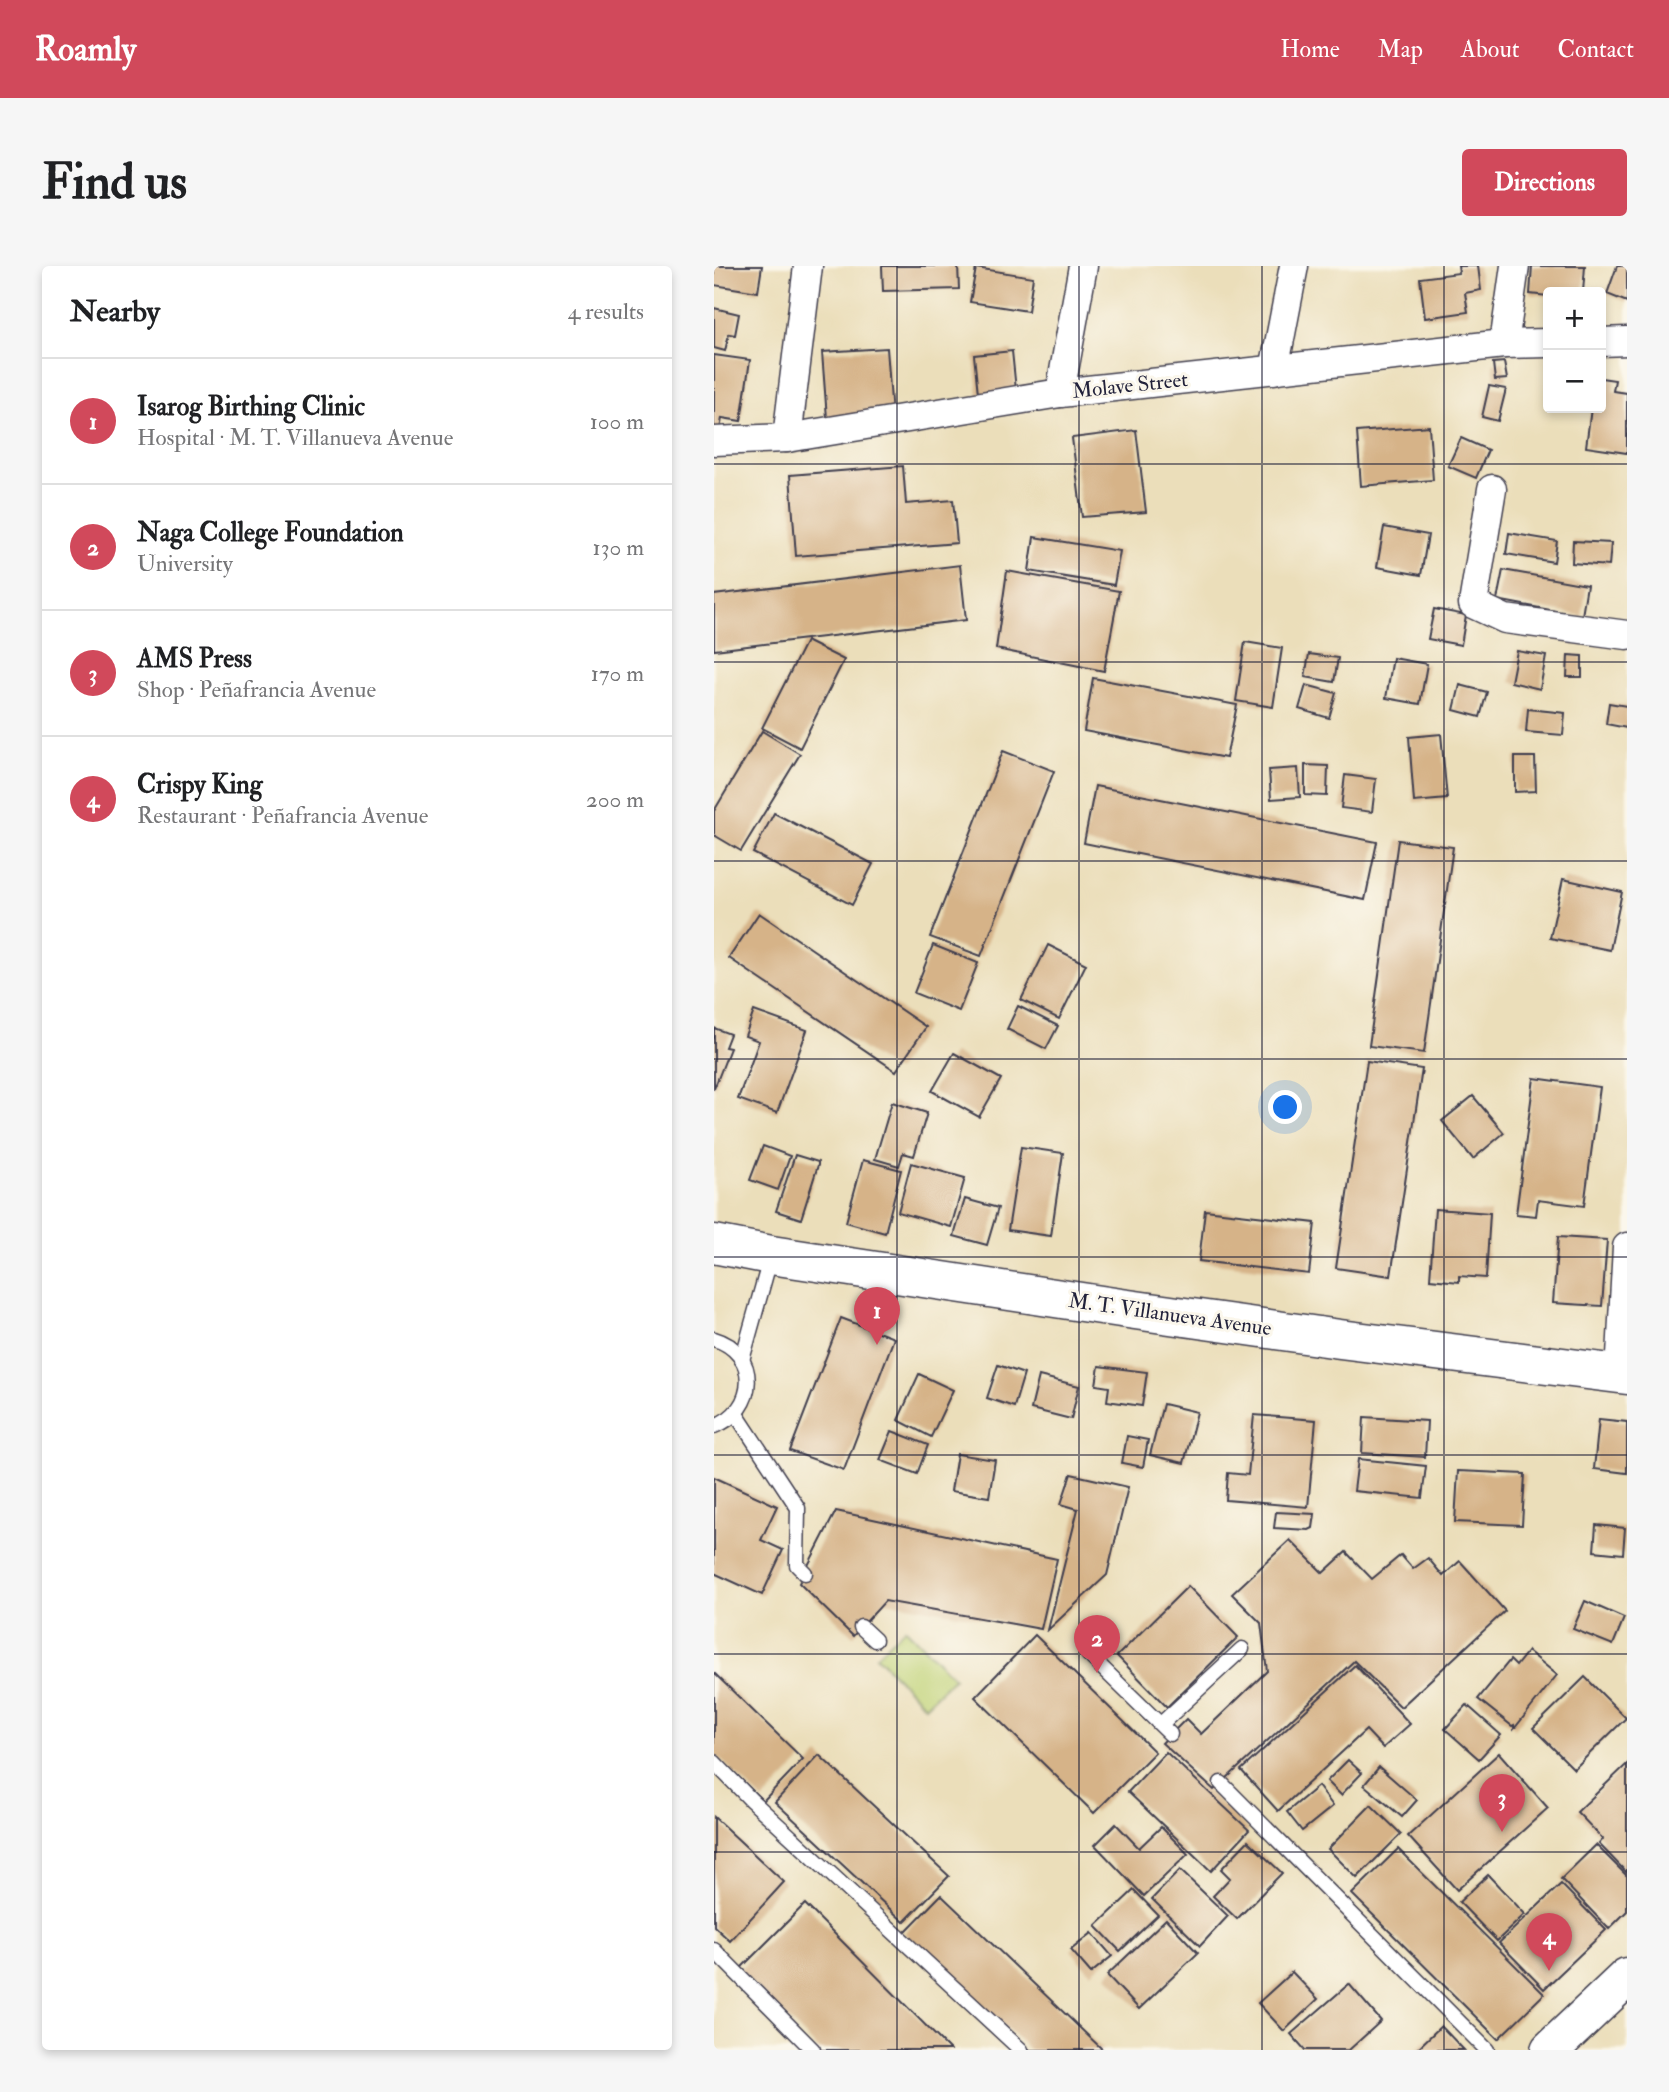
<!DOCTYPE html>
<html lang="en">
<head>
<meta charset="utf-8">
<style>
  :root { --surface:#fff; --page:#f6f6f6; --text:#202124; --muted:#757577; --line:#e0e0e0; --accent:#d1495b }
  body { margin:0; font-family:"IM FELL Double Pica",serif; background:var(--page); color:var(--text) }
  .controls { position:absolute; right:21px; top:21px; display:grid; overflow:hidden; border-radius:7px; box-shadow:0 4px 10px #0003 }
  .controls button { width:63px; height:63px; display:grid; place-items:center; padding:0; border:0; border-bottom:2px solid var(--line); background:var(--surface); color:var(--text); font:35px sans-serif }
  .you { position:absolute; left:572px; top:842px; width:24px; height:24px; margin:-18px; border:5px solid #fff; border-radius:50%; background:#1a73e8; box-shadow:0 0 0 10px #1a73e833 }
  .badge { display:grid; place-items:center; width:46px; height:46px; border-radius:50%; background:var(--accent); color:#fff; font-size:23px; font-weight:700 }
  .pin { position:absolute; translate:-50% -58px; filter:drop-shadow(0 2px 4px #0008) }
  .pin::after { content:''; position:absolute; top:37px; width:24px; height:21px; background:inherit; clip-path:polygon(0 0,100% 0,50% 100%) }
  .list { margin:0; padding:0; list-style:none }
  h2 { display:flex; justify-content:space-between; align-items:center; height:91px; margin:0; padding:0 28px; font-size:30px }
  h2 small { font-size:23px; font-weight:400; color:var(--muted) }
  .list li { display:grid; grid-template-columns:46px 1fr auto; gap:21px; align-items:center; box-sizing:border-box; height:126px; padding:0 28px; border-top:2px solid var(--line) }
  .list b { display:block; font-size:26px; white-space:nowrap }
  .list p { margin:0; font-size:23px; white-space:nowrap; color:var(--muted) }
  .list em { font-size:23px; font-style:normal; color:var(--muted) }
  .map { position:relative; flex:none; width:913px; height:1784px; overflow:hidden; border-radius:7px }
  header { display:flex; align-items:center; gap:42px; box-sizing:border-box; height:98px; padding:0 35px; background:var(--accent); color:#fff }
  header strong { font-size:33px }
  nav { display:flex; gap:38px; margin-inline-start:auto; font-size:24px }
  .intro { display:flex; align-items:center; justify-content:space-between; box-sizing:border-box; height:168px; padding:0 42px }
  h1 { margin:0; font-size:49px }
  .button { padding:18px 32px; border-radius:7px; background:var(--accent); color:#fff; font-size:24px; font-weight:700 }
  main { display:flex; gap:42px; padding:0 42px }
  aside { flex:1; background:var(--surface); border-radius:7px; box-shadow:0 4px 10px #0003 }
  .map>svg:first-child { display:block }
</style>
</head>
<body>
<header>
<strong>Roamly</strong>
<nav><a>Home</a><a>Map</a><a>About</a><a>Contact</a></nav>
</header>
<div class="intro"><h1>Find us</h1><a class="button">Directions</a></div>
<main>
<aside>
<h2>Nearby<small>4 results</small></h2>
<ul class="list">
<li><span class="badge">1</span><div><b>Isarog Birthing Clinic</b><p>Hospital · M. T. Villanueva Avenue</p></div><em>100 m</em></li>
<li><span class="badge">2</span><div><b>Naga College Foundation</b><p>University</p></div><em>130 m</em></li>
<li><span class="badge">3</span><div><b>AMS Press</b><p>Shop · Peñafrancia Avenue</p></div><em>170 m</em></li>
<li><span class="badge">4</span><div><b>Crispy King</b><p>Restaurant · Peñafrancia Avenue</p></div><em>200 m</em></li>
</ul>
</aside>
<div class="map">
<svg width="913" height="1784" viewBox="0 0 913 1784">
  <rect width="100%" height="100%" fill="#fbf7ec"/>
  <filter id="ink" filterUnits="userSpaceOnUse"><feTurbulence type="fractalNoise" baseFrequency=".0143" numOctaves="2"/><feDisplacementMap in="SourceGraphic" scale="14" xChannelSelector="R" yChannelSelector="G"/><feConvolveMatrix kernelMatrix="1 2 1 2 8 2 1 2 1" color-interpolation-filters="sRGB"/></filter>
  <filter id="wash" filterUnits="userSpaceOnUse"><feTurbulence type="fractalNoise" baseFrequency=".00686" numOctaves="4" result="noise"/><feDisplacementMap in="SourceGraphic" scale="28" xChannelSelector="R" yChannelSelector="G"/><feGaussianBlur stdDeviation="1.57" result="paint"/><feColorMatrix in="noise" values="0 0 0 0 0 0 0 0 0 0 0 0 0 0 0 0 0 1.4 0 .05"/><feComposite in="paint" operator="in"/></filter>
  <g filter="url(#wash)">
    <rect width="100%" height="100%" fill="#ebdeba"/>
    <polygon fill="#bfd275" stroke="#707a58" stroke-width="2" points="191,1362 240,1412 211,1440 162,1390"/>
    <g id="blocks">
      <g fill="#d6b388">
        <polygon points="0,0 48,0 44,26 0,19"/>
        <polygon points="168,0 244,0 245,23 169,25"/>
        <polygon points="744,0 764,0 767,24 751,27 754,46 711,52 706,12 745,7"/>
        <polygon points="818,0 871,0 869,26 834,26 834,30 816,28"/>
        <polygon points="903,0 913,0 913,36 893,28"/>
        <polygon points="262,2 319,11 314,45 256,36"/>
        <polygon points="0,42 25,48 21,69 15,68 11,85 0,82"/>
        <polygon points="173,82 178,149 113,152 108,86"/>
        <polygon points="298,85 302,124 264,128 260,89"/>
        <polygon points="0,89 36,94 27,155 8,152 5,169 0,168"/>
        <polygon points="790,96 793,113 781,114 779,97"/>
        <polygon points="887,112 901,114 899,125 913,127 913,187 872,181 877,142 887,142"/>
        <polygon points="775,120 792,123 784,155 768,151"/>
        <polygon points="715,160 719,214 647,220 643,166"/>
        <polygon points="422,164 432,246 368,251 358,172"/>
        <polygon points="747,172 774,184 762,212 734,200"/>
        <polygon points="189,200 192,238 239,234 243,277 82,290 76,209"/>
        <polygon points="670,261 714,269 707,309 663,301"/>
        <polygon points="795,267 843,275 840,296 792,288"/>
        <polygon points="320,271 406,285 400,319 315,305"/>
        <polygon points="859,275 897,277 895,300 858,297"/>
        <polygon points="246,299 252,354 0,384 0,329"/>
        <polygon points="789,304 873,319 868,350 783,334"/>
        <polygon points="293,305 405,325 390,405 282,383"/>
        <polygon points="720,343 752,349 747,379 714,373"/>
        <polygon points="92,375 130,394 86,482 48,462"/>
        <polygon points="531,376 568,382 559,441 522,435"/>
        <polygon points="803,385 832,390 826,423 797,416"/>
        <polygon points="595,388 624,392 620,416 591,411"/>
        <polygon points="854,389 868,390 868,411 853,411"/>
        <polygon points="679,392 713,398 706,438 672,432"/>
        <polygon points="379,412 523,439 512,492 370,465"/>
        <polygon points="592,419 622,427 615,452 585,443"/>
        <polygon points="746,419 773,426 766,451 740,444"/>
        <polygon points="895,437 913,440 913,462 892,458"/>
        <polygon points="814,443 851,447 849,469 812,466"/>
        <polygon points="48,465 86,488 27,585 0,569 0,545"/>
        <polygon points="727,468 733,533 700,536 695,471"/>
        <polygon points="289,485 340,505 267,690 216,671"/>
        <polygon points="801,491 821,491 822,525 801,526"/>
        <polygon points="591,499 614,500 613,530 591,529"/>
        <polygon points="584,502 586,531 557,533 555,504"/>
        <polygon points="631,509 662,513 658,546 627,542"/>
        <polygon points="381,520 663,576 651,634 370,577"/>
        <polygon points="60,547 159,598 138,639 39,587"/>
        <polygon points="684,574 739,581 710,787 655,780"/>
        <polygon points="849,613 908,626 896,684 836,672"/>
        <polygon points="45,647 212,761 182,805 15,692"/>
        <polygon points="219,679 264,697 245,745 200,727"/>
        <polygon points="334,679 372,698 345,753 307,734"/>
        <polygon points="304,740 344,760 332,783 293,763"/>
        <polygon points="40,745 93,764 63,847 24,833 45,775 31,770"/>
        <polygon points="0,762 16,768 11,781 16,782 0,823"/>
        <polygon points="240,787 287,813 265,851 218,825"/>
        <polygon points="653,795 708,803 677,1010 622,1002"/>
        <polygon points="820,812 886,821 870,940 824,934 822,950 802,948"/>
        <polygon points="759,830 790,867 759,893 728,855"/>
        <polygon points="178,836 213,847 200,890 189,887 185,900 161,893"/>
        <polygon points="49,880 76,890 64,924 36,914"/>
        <polygon points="307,881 349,887 337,970 294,964"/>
        <polygon points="81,889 104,896 104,899 87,953 62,945"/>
        <polygon points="149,894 187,904 171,967 132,956"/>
        <polygon points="197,897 251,912 237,961 184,946"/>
        <polygon points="251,933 284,942 273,979 240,970"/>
        <polygon points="721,943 776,947 772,1012 745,1010 745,1016 716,1013"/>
        <polygon points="491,944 601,957 595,1008 485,995"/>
        <polygon points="844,971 893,974 888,1040 839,1037"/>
        <polygon points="127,1052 180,1072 130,1204 76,1185"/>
        <polygon points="284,1099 310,1108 300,1141 273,1132"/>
        <polygon points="385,1100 433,1106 428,1140 393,1135 395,1121 382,1119"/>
        <polygon points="205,1108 239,1124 217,1171 184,1154"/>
        <polygon points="325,1110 365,1120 357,1153 317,1143"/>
        <polygon points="449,1138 483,1146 470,1197 436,1189"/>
        <polygon points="540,1149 602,1154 594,1241 512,1234 514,1207 534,1209"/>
        <polygon points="650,1151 713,1155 711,1191 648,1187"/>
        <polygon points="885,1153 913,1156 913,1207 880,1203"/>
        <polygon points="178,1165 214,1179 203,1208 166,1194"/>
        <polygon points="413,1170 434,1174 429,1201 408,1197"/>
        <polygon points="243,1188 281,1194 275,1231 237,1225"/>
        <polygon points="644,1193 712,1200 708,1232 640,1225"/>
        <polygon points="744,1205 811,1208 808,1259 741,1256"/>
        <polygon points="357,1208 414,1221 393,1309 334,1364 364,1243 347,1238"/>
        <polygon points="0,1211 63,1240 47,1274 69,1284 48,1329 0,1307"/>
        <polygon points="122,1245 343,1293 327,1363 171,1335 139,1370 85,1317"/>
        <polygon points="562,1246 601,1248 599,1262 595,1264 560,1262"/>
        <polygon points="882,1259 911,1262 909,1288 880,1285"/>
        <polygon points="576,1274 609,1307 632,1286 658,1313 687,1289 699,1303 714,1292 729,1310 746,1295 791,1345 687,1441 640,1395 500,1524 448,1477 472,1453 487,1468 553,1405 547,1357 518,1328"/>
        <polygon points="474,1320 524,1371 453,1441 403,1390"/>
        <polygon points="871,1335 910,1352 899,1379 859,1363"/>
        <polygon points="321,1369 441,1486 380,1547 261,1431"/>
        <polygon points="814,1385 843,1409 800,1463 800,1459 798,1460 764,1433 796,1394 802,1400"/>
        <polygon points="641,1399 696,1458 669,1482 652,1464 564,1545 527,1504"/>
        <polygon points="0,1407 89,1493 49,1535 0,1487"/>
        <polygon points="871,1411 912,1452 860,1503 819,1462"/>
        <polygon points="753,1439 787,1469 765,1493 731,1463"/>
        <polygon points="452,1486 535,1564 497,1605 414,1526"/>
        <polygon points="785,1487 834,1542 743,1624 694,1570"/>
        <polygon points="105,1489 235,1610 190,1656 61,1536"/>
        <polygon points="634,1494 648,1507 627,1529 613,1515"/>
        <polygon points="913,1498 913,1607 885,1578 889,1573 863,1546"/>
        <polygon points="665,1501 703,1534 688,1551 650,1519"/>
        <polygon points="604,1520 619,1540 588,1565 573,1546"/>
        <polygon points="657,1539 687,1568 643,1612 614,1583"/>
        <polygon points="0,1551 70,1616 16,1675 0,1660"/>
        <polygon points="402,1558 425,1582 447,1561 474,1588 430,1630 381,1579"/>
        <polygon points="534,1575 568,1607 523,1653 499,1630 516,1612 507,1603"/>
        <polygon points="882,1579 913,1610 913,1645 895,1663 847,1613"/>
        <polygon points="684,1583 830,1728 784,1773 638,1628"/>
        <polygon points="466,1604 514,1650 486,1680 438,1633"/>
        <polygon points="774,1609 811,1648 783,1675 745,1636"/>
        <polygon points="847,1618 892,1664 830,1723 785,1677"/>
        <polygon points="420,1624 444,1649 406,1685 382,1660"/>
        <polygon points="227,1629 389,1784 316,1784 190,1667"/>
        <polygon points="91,1638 236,1784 105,1784 25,1704"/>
        <polygon points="452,1653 484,1687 425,1743 393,1709"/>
        <polygon points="378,1667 398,1690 377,1707 357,1684"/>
        <polygon points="578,1706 604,1733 570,1765 544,1737"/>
        <polygon points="635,1718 667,1755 635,1784 591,1784 577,1768"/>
        <polygon points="727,1760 750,1784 702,1784"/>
      </g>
    </g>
  </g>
  <g filter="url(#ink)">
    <use href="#blocks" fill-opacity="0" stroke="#403e4e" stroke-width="2"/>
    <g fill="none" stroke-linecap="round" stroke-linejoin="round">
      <g stroke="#403e4e" stroke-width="17">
        <g id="lane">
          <path d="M0 1073C46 1086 44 1145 0 1160"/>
          <polyline points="28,1094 57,990"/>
          <polyline points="22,1148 84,1242 83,1299 91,1307"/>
          <polyline points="147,1361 161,1374"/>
          <polyline points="374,1388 456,1468"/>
          <polyline points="447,1458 528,1383"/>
          <polyline points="0,1496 37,1534 307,1784"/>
          <polyline points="507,1517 773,1784"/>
          <polyline points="0,1684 99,1784"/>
        </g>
      </g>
      <g stroke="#403e4e" stroke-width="31">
        <g id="street">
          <polyline points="887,76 913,75"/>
          <polyline points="790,78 801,0"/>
          <polyline points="560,104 580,0"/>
          <polyline points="346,127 369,0"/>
          <polyline points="73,172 94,0"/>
          <polyline points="0,175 73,172 346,127 790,78 834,77"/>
          <polyline points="778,223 759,338 791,353 913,369"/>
          <polyline points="906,1108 913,981"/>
        </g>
      </g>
      <g stroke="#403e4e" stroke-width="41">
        <g id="secondary">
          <polyline points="0,978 57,989 407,1042 626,1073 913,1109"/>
          <polyline points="836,1784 913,1711"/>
        </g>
      </g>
      <use href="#lane" stroke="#fff" stroke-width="14"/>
      <use href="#street" stroke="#fff" stroke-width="28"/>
      <use href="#secondary" stroke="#fff" stroke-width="38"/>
    </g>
  </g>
  <path fill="none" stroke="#22223b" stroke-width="2" stroke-opacity="0.55" d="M183 0V1784M365 0V1784M548 0V1784M730 0V1784M0 198H913M0 396H913M0 595H913M0 793H913M0 991H913M0 1189H913M0 1388H913M0 1586H913"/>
  <g text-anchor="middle" stroke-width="6" stroke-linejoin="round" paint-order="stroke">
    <g font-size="21" fill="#22223b" stroke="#fbf7ec">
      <text transform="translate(416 119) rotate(-6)" y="7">Molave Street</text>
      <text transform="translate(456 1048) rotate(8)" y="7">M. T. Villanueva Avenue</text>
    </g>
  </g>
</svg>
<div class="controls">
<button>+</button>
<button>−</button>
</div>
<div class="you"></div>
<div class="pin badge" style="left:163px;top:1079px">1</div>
<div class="pin badge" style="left:383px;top:1407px">2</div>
<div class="pin badge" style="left:788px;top:1566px">3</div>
<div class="pin badge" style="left:835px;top:1705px">4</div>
</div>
</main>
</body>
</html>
